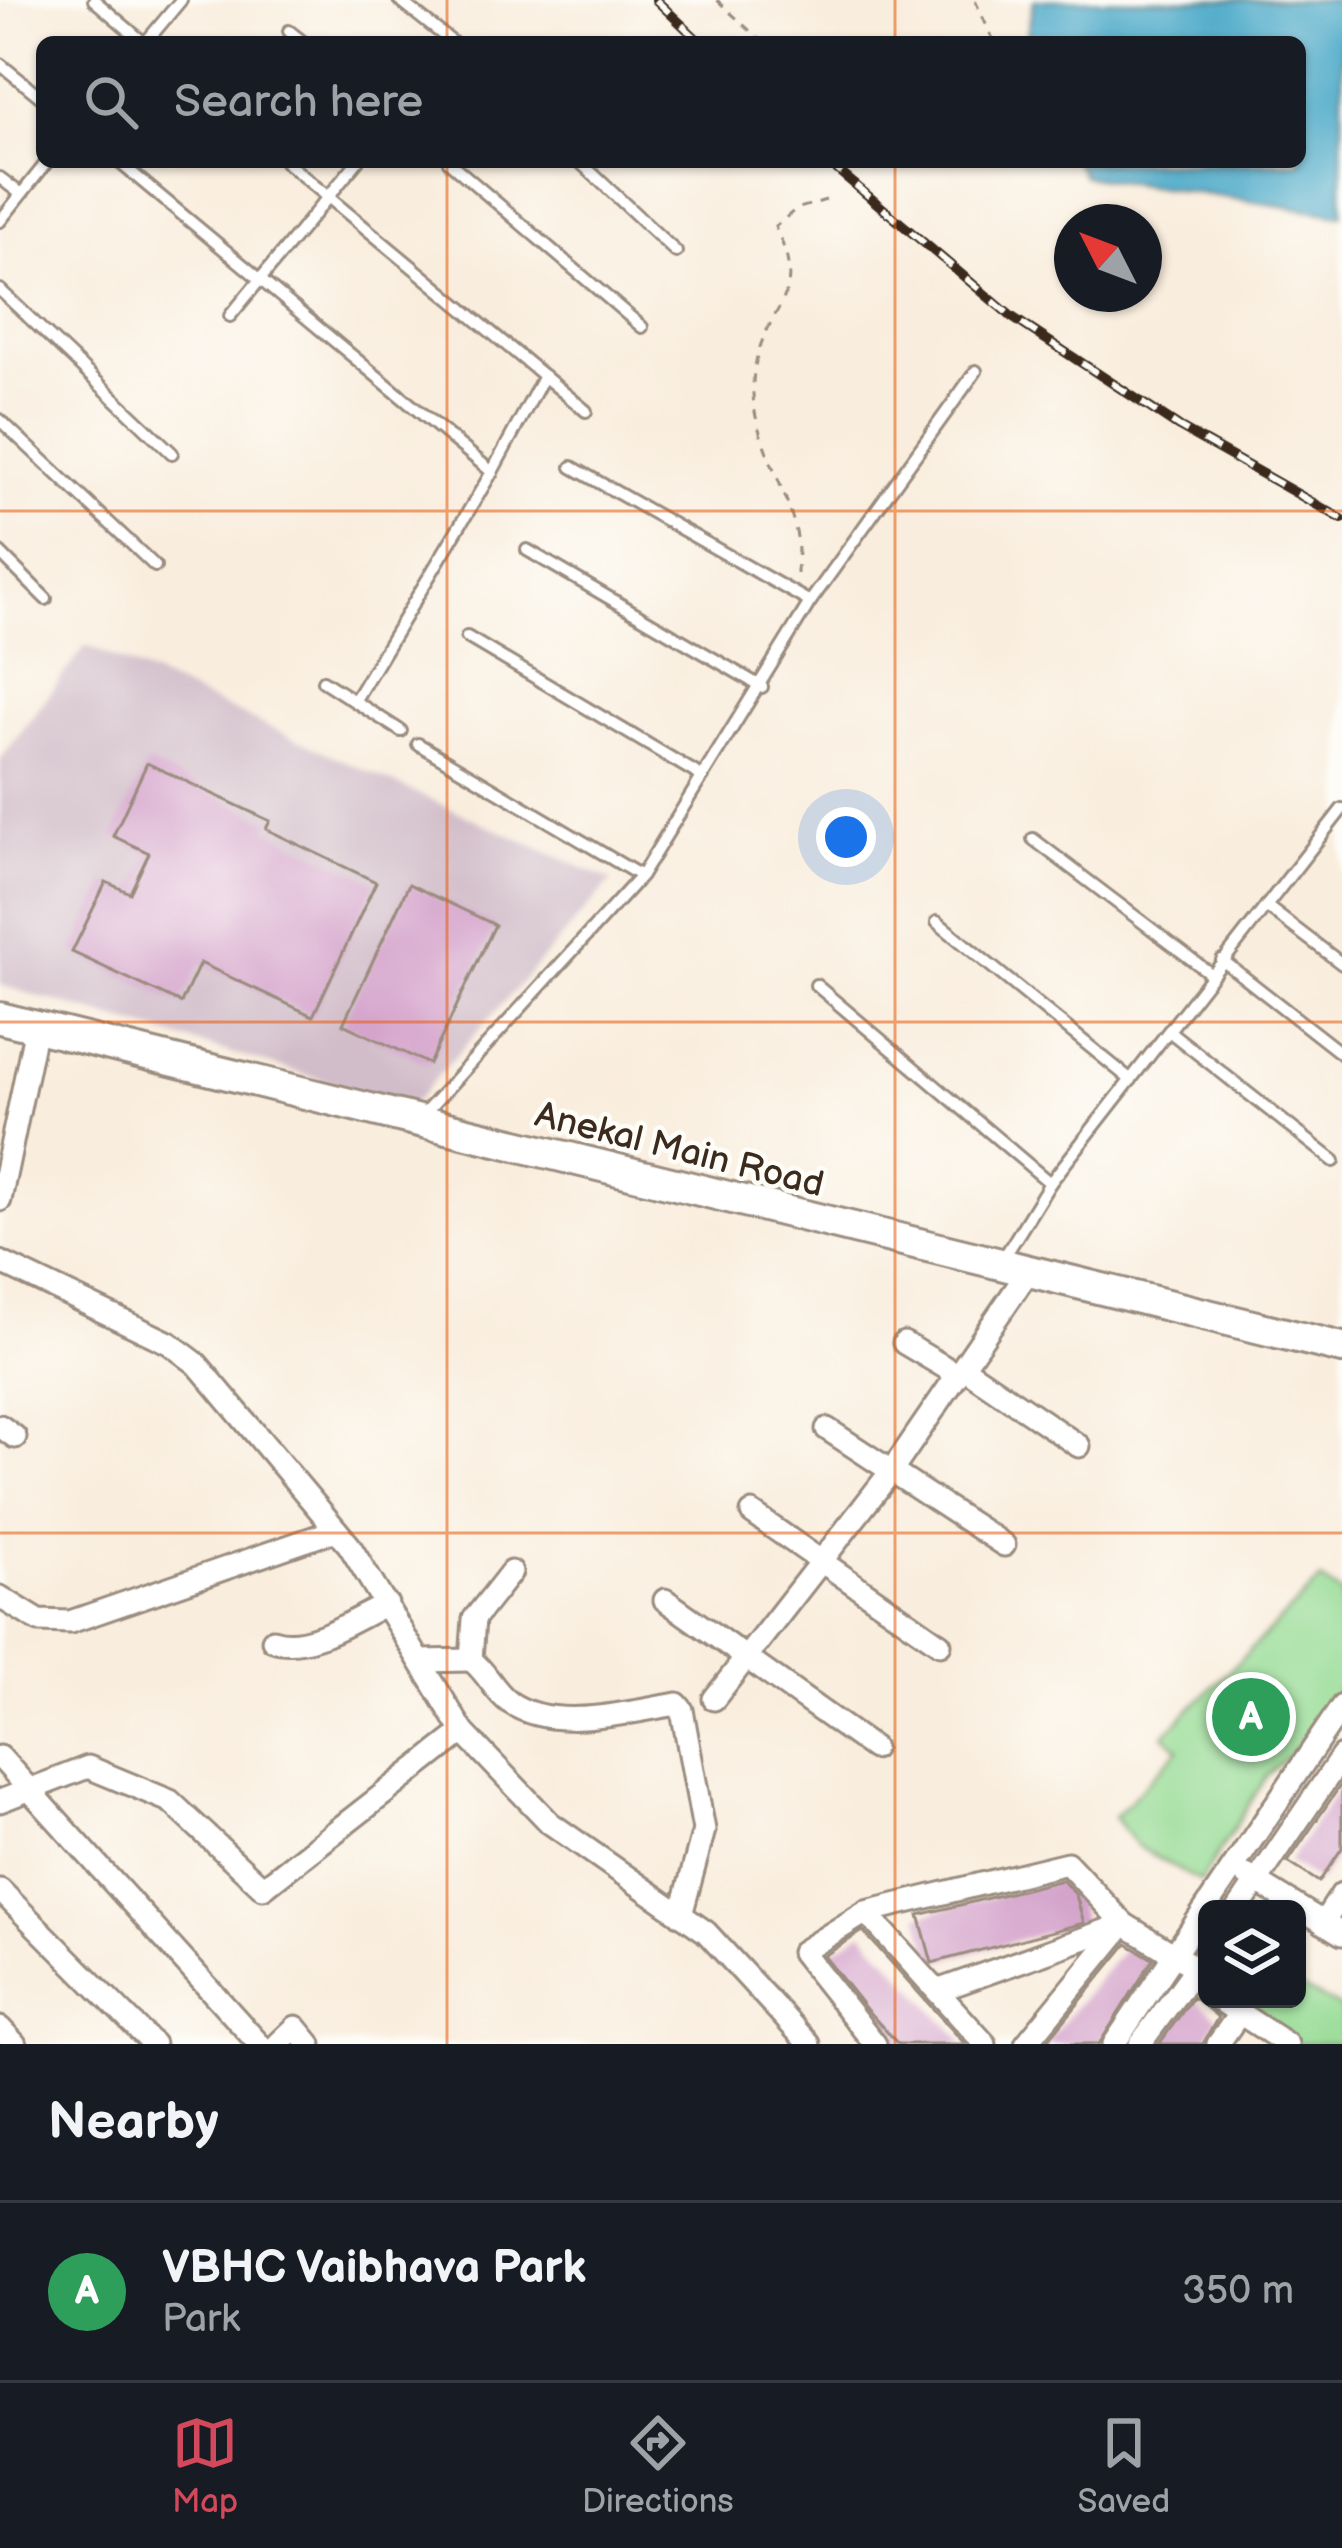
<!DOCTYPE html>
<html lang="en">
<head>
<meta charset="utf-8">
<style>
  :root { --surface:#171b24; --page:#242831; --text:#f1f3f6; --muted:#9ea1a6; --line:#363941; --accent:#d1495b }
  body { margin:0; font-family:"Balsamiq Sans",sans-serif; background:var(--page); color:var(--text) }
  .controls { position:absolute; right:36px; bottom:36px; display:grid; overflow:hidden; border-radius:18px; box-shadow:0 3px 9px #0004 }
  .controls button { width:108px; height:108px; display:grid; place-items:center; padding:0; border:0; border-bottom:3px solid var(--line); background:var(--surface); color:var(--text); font:60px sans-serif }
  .compass { position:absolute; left:1054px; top:204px; width:108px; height:108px; border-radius:50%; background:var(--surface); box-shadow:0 3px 9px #0004; rotate:312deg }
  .you { position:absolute; left:846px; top:837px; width:42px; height:42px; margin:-30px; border:9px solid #fff; border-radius:50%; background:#1a73e8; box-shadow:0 0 0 18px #1a73e833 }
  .badge { display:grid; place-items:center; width:78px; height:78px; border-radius:50%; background:var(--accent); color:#fff; font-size:39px; font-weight:700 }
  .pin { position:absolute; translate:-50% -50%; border:6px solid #fff; box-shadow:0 3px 12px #0006 }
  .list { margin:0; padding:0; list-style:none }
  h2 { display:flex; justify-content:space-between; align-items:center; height:156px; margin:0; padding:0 48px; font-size:51px }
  h2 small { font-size:39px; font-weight:400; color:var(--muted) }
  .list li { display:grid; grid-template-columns:78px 1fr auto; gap:36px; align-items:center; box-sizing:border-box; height:180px; padding:0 48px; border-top:3px solid var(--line) }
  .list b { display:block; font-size:45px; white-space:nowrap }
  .list p { margin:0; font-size:39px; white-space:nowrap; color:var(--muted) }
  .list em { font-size:39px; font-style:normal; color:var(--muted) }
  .icon { flex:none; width:66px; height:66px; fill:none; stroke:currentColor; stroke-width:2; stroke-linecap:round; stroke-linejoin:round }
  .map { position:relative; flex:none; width:1342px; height:2044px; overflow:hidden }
  .search { position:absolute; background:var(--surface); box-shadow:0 3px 9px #0004; left:36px; right:36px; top:36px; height:132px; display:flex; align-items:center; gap:30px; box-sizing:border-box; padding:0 42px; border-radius:18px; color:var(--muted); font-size:45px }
  .sheet { height:336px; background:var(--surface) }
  nav { display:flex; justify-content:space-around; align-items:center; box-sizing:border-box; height:168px; border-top:3px solid var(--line); background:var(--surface); font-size:33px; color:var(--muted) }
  nav a { display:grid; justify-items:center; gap:6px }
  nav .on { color:var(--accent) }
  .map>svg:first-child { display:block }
</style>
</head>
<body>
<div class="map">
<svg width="1342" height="2044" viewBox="0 0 1342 2044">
  <rect width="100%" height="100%" fill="#fdfcf7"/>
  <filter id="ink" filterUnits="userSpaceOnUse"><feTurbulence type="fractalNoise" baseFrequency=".00833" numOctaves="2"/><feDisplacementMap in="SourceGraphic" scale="24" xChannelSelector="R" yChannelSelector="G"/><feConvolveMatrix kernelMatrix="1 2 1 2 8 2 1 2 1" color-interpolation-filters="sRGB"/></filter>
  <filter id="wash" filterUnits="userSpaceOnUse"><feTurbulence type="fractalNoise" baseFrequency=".004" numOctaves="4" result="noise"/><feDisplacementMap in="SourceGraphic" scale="48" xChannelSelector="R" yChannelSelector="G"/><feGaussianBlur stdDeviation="2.7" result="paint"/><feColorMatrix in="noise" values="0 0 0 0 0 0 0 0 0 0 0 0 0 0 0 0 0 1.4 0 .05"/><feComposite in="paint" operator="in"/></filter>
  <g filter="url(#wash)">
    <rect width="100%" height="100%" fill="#f9eddd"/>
    <polygon fill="#d1bdc9" points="86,645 612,881 411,1106 0,985 0,760"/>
    <g fill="#96db94" stroke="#688259" stroke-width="3">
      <polygon points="1321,1580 1342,1594 1342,1683 1306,1737 1267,1776 1200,1882 1137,1846 1114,1817 1179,1749 1164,1735"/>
      <polygon points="1297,1986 1342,2009 1342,2044 1282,2044 1218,1999 1297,1999"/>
    </g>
    <polygon fill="#49a8c8" stroke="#426973" stroke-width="3" points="1034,0 1342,0 1342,215 1084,176 1075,162 1300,162 1300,42 1025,42"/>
    <g id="blocks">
      <g fill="#d4a2cb">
        <polygon points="147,763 270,821 266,829 376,882 313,1016 200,963 181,1003 72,952 106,882 130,893 149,853 113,836"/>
        <polygon points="409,884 495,925 429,1064 343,1024"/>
        <polygon points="1342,1783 1342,1848 1319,1882 1288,1862"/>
        <polygon points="1062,1880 1076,1895 1084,1923 932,1963 919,1915"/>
        <polygon points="863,1931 926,2001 965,2044 898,2044 866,2009 824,1956"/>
        <polygon points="1127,1944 1153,1959 1099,2044 1045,2044"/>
        <polygon points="1193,1997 1218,2017 1203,2044 1159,2044"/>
      </g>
    </g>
  </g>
  <g filter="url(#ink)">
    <use href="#blocks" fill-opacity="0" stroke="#9a8c7e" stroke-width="3"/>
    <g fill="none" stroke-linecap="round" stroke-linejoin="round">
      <g stroke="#9a8c7e" stroke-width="16">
        <g id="lane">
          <polyline points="94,0 143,42"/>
          <polyline points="399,0 452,42"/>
          <polyline points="289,31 303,42"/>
          <polyline points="146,42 181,0"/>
          <polyline points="0,64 42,98"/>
          <polyline points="119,162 492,472 355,700"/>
          <polyline points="286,162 586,411"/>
          <polyline points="449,162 642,327"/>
          <polyline points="580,162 676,252"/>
          <polyline points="0,178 21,194"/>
          <polyline points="0,221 47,162"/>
          <polyline points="0,290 172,453"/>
          <polyline points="230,316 357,162"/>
          <polyline points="0,420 155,566"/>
          <polyline points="572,467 810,602"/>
          <polyline points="492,472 544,376"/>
          <polyline points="527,550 762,687"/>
          <polyline points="0,553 46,599"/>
          <polyline points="467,637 703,777"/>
          <polyline points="323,681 401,731"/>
          <polyline points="418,744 641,876"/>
          <polyline points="1033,839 1211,974"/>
          <polyline points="1266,906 1342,964"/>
          <polyline points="937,922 1131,1080"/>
          <polyline points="1222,960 1342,1054"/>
          <polyline points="816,985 1050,1183"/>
          <polyline points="1169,1031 1334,1161"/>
          <polyline points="422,1116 641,876 810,602 976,371"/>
          <polyline points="1003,1259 1050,1183 1342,809"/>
        </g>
      </g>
      <g stroke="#9a8c7e" stroke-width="27">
        <g id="street">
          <polyline points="0,1200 36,1027"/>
          <polyline points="0,1262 169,1343 197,1364 349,1545 463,1732 550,1823 706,1932 809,2044"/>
          <polyline points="904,1343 958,1375"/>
          <polyline points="964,1368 1079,1446"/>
          <polyline points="0,1426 15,1437"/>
          <polyline points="827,1429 1004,1545"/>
          <polyline points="752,1513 940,1644"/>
          <path d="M511 1572 474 1619 471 1660C487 1672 493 1690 509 1702 553 1733 628 1712 677 1704L682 1710 704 1830 681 1915"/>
          <polyline points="0,1597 39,1621 70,1622 336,1530"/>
          <polyline points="665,1600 873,1748"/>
          <path d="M273 1640C309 1652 354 1619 387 1604"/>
          <polyline points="421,1661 471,1660"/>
          <polyline points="714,1699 893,1469 1028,1272"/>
          <polyline points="0,1757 259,2044"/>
          <polyline points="0,1801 88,1767 170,1801 263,1888 463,1732"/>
          <polyline points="1246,1875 1342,1934"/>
          <polyline points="0,1890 153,2044"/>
          <polyline points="1238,1909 1342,1756"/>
          <polyline points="866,1912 937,1991"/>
          <polyline points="1323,1923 1342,1894"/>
          <polyline points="1218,1999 1287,2044"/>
          <polyline points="0,2028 15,2044"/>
          <polyline points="278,2044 296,2027 310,2044"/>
          <polyline points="875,2044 802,1952 866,1912 1067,1863 1124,1924 1196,1968 1207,1992"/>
          <polyline points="985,2044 937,1991 1124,1924"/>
          <polyline points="1026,2044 1124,1924"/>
          <polyline points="1114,2044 1342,1706"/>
          <polyline points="1140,2044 1207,1953"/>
          <polyline points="1218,2044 1239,2014"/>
        </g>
      </g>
      <g stroke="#9a8c7e" stroke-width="36">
        <polyline id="secondary" points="0,1018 1342,1348"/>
      </g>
      <g stroke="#9a8c7e" stroke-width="3" stroke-dasharray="9 9" stroke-linecap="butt">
        <polyline points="717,0 762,42"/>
        <polyline points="975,0 994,42"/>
        <path d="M797 574C797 562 799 548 797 537 786 478 743 430 755 366 767 302 811 300 775 227L796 209 826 200"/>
      </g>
      <use href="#lane" stroke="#fff" stroke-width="10"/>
      <use href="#street" stroke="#fff" stroke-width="21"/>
      <use href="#secondary" stroke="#fff" stroke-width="30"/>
      <g stroke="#3b2a1e" stroke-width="10">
        <g id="rail">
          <polyline points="656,0 700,42"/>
          <polyline points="828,162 1012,317 1179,427 1342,519"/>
        </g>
      </g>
      <use href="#rail" stroke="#fdfcf7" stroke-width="6" stroke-dasharray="18" stroke-linecap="butt"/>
    </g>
  </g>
  <path fill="none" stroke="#e8590c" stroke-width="3" stroke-opacity="0.55" d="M447 0V42M895 0V42M447 162V2044M895 162V2044M0 511H1342M0 1022H1342M0 1533H1342"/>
  <g text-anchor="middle" stroke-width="9" stroke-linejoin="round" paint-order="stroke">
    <g font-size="36" fill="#3b2a1e" stroke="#fdfcf7">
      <text transform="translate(680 1148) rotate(14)" y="13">Anekal Main Road</text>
    </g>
  </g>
</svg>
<div class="controls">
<button><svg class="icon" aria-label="layers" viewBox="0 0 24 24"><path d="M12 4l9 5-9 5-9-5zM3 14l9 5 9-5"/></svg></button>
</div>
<svg class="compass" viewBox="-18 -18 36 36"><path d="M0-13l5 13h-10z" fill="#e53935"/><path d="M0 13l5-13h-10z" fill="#9ea1a6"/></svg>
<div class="you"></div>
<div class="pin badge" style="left:1251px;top:1717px;background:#2e9e5b">A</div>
<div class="search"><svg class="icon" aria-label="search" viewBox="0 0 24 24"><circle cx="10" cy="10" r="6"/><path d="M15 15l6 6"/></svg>Search here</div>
</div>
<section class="sheet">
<h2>Nearby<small></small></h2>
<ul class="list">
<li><span class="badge" style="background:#2e9e5b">A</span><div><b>VBHC Vaibhava Park</b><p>Park</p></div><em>350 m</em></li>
</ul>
</section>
<nav>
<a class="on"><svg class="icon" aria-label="map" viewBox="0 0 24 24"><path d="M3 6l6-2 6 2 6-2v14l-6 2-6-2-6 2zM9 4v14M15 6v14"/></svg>Map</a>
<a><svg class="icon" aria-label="directions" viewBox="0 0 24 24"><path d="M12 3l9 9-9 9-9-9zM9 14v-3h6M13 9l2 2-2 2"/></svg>Directions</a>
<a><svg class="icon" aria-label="saved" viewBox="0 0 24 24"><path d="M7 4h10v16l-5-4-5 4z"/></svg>Saved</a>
</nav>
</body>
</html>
